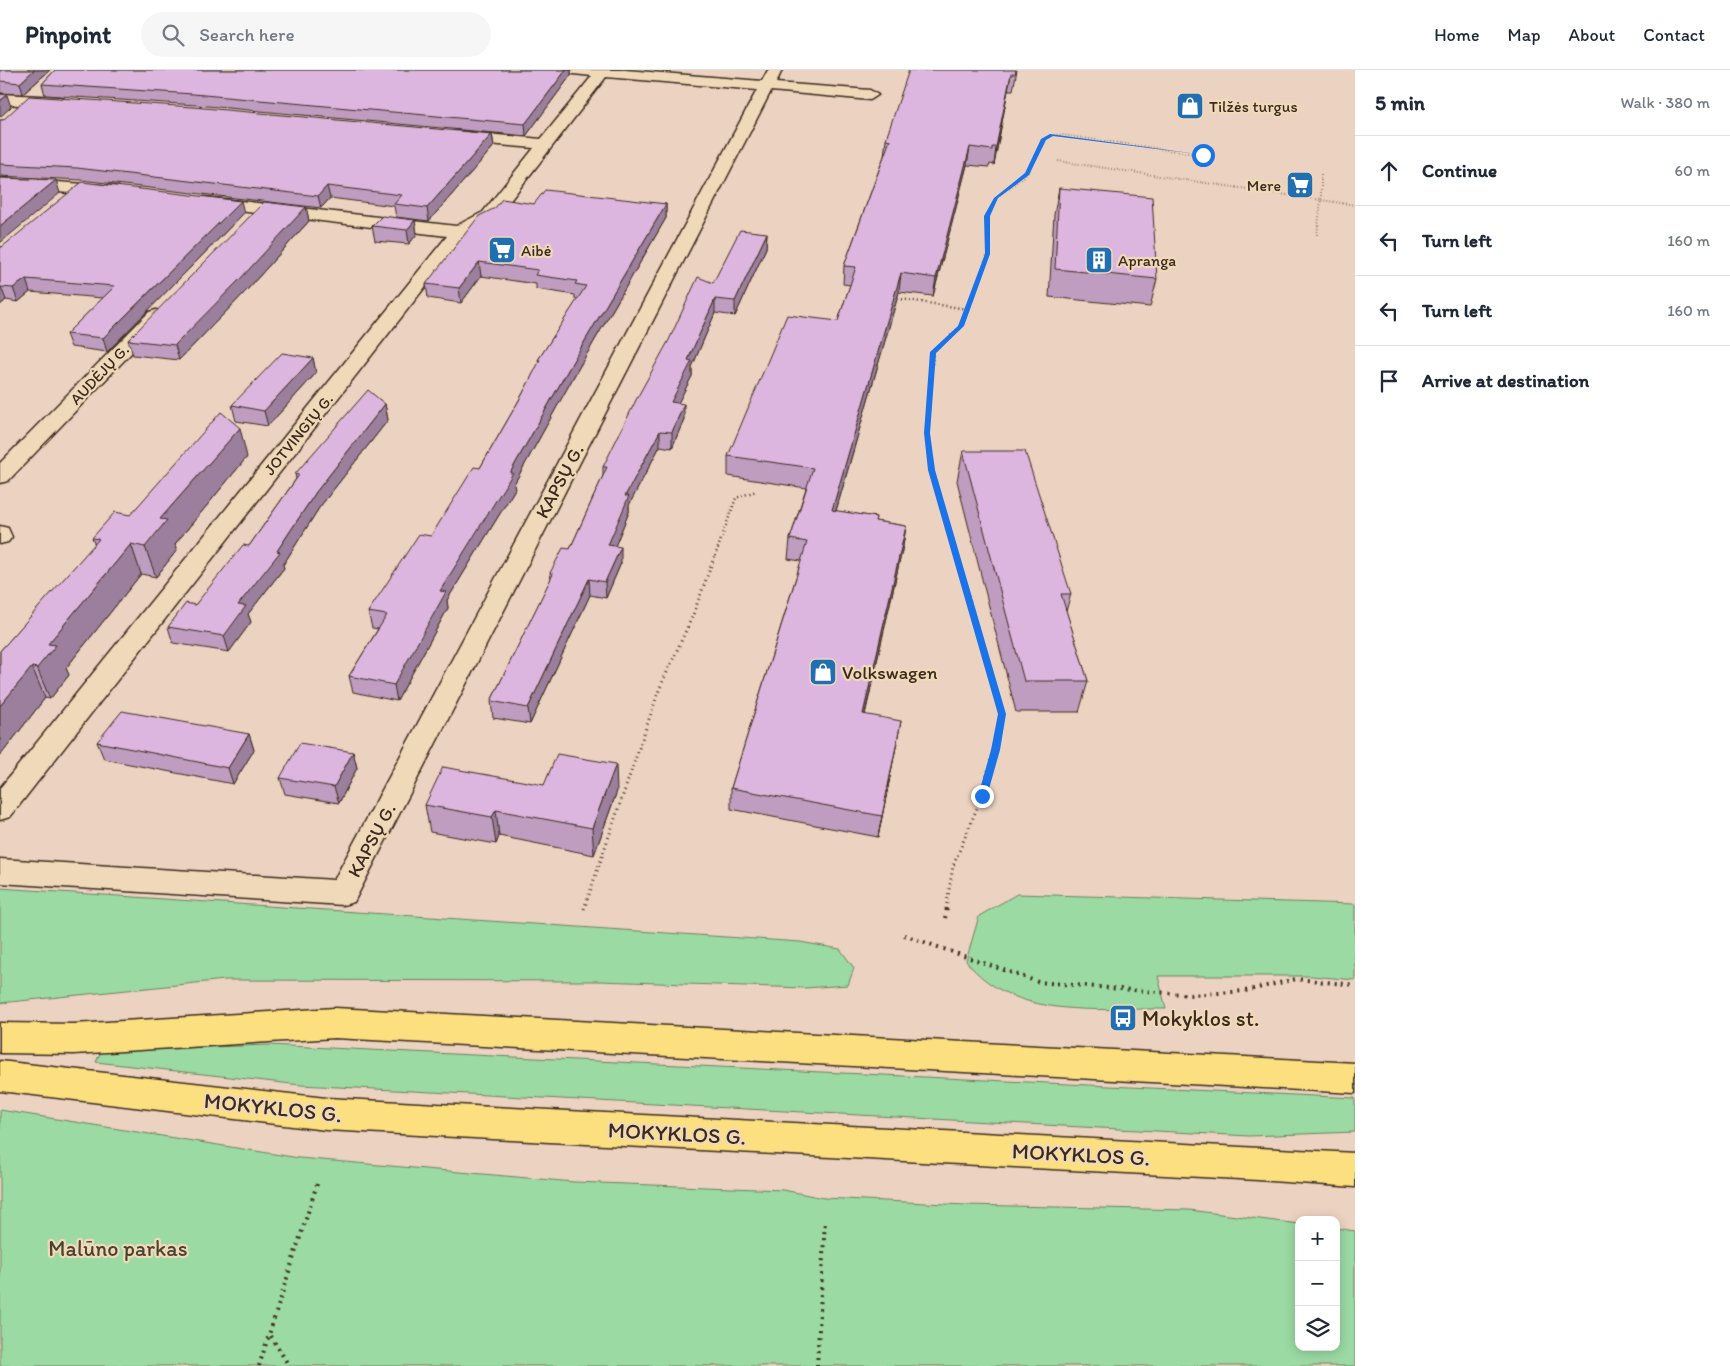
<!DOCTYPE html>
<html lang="en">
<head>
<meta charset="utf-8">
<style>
  :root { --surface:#fff; --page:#f6f6f7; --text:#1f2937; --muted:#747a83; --line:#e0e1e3 }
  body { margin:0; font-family:Itim,sans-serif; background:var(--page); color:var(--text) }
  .controls { position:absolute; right:15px; bottom:15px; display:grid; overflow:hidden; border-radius:10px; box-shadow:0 2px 12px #0003 }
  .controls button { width:45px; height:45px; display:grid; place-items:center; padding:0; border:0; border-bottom:1px solid var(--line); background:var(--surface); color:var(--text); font:25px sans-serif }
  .stop { position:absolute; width:15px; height:15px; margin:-11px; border:4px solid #1a73e8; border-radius:50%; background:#fff }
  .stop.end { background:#1a73e8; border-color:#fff; box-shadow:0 1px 5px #0008 }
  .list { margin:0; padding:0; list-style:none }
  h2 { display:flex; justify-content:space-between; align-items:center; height:65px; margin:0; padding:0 20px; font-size:21px }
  h2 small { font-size:16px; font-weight:400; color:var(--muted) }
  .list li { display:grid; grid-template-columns:32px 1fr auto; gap:15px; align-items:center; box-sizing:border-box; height:70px; padding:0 20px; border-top:1px solid var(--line) }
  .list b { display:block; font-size:19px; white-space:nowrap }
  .list em { font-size:16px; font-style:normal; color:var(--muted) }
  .icon { flex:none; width:28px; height:28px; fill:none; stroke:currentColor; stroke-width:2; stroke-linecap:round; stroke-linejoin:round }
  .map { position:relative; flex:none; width:1355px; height:1296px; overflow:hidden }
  header { display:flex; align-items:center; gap:30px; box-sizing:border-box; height:70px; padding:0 25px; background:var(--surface); border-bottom:1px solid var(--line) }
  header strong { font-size:24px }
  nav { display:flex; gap:28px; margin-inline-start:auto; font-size:18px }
  .search { width:350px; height:45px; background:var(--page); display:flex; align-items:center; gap:12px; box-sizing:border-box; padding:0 18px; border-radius:28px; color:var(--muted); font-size:19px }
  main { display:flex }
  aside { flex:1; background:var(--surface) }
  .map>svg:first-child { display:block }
</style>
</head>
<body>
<header>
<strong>Pinpoint</strong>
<div class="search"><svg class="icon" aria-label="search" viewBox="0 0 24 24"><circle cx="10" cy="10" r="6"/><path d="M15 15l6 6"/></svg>Search here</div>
<nav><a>Home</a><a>Map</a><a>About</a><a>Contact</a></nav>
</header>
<main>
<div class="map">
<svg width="1355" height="1296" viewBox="0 0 1355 1296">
  <rect width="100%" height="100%" fill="#ecd2c0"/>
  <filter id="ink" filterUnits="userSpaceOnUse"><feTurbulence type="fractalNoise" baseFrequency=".02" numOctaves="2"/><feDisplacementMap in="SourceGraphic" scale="10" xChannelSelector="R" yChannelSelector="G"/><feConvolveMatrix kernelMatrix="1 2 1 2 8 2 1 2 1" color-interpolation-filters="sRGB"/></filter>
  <g filter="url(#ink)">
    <g fill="#9bdaa3" stroke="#6b8260">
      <polygon points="0,818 800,872 840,879 854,898 848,915 805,918 599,911 225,910 0,933"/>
      <path d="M1017 824 1355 834V910L1312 906H1158L1166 939C1097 938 1014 951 966 891L979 846Z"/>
      <polygon points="268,975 1355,1028 1355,1062 1249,1066 301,1015 96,992 101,981"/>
      <polygon points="0,1040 299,1088 574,1112 783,1120 824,1128 966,1135 1189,1140 1299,1154 1299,1277 1336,1277 1336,1158 1355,1161 1355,1296 0,1296"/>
    </g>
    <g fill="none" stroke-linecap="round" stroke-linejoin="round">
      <g stroke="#3b2a1e" stroke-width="3">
        <g id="minor">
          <polygon points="566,0 625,0 762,11 768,0 782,0 776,13 870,20 878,25 870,30 771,21 354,832 343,835 0,813 0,789 334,810 757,20 606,7 495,150 465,166 10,747 0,750 0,718 447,166 205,137 199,136 196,132 199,128 205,127 456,156 483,142 534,78 455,71 449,69 447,66 449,63 455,61 541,69 592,6 573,4"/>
          <polygon points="0,24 61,27 69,32 61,37 0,34"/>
          <polygon points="0,108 113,116 119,117 121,121 119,125 113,126 0,118"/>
          <polygon points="156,240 163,242 166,246 163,250 8,411 0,413 0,393 149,242"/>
          <polygon points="0,456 8,458 12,467 8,472 0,474"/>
        </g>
      </g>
      <g stroke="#3b2a1e" stroke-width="3">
        <g id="primary">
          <polygon points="335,938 1355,993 1355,1023 335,968 74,984 0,983 0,953 74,954"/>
          <polygon points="0,991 326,1028 1355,1083 1355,1117 1258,1110 326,1060 0,1021"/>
        </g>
      </g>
      <g stroke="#3b2a1e" stroke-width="2" stroke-dasharray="0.5 2.5" stroke-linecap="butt">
        <polyline points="1058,91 1321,130 1321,102"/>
        <polyline points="1317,165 1321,130 1355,135"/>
        <polyline points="977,212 988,184 987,146 996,128 1027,104 1044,69 1052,65 1061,65 1203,85"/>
      </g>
      <g stroke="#3b2a1e" stroke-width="2.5" stroke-dasharray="1 3" stroke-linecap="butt">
        <polyline points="894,228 967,239"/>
        <polyline points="715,486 736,428 756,421"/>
        <polyline points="957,486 932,400 927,363 933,282 961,256 978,211"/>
      </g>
      <g stroke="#3b2a1e" stroke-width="3" stroke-dasharray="1 4" stroke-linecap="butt">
        <polyline points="584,839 659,620 693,545 715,485"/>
        <polyline points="946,839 953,796 982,726 1002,644 956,485"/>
      </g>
      <g stroke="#3b2a1e" stroke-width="4" stroke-dasharray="2 5" stroke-linecap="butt">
        <polyline points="945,848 947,838"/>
        <polyline points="904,865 1038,912 1192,925 1245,921 1296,909 1355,915"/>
        <polyline points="271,1266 289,1296"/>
        <polyline points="259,1296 317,1114"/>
        <polyline points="817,1296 825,1150"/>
      </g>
      <use href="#minor" fill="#f0d9b8" fill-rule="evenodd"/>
      <use href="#primary" fill="#fce080" fill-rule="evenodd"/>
    </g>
    <g fill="#be9dc0" stroke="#3b2a1e">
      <polygon points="0,0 50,0 23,24 0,23"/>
      <polygon points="55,0 571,0 571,5 526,66 196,35 45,25 42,14"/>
      <polygon points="1017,0 1013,20 1008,20 994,95 990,94 989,97 967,95 933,226 899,222 836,441 876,447 875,451 906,456 903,476 865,645 897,672 878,767 731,739 731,718 801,491 788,489 790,469 806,418 728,406 728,386 838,251 850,215 843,214 844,196 884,86 886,69"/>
      <polygon points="0,50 492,64 494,76 429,151 396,147 394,136 330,128 321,138 81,110 0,106"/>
      <polygon points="1059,118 1157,209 1150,237 1049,227 1054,145"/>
      <polygon points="534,134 666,134 666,148 574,306 514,414 515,419 447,530 448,538 397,631 353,622 349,606 378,559 372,558 368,542 431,466 480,398 522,325 539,293 538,290 578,229 575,229 575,225 536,219 536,214 481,206 461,233 428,228 426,214"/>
      <polygon points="306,137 309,151 246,221 179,290 133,285 128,270"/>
      <polygon points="244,143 107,282 71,277 66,264 103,228 30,222 18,232 6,230 0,235 0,177"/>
      <polygon points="415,150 417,164 409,174 375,171 372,156"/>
      <polygon points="767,163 766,178 735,246 715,243 692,297 692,306 678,333 684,349 672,378 660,376 629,435 629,442 615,476 621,493 606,528 590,525 530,654 493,648 491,631 551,509 550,503 570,479 603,406 603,397 713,213"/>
      <polygon points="313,288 316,303 268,356 236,351 232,335"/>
      <polygon points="385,334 388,350 319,438 283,495 284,498 248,544 251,552 229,582 173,573 168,557 195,535 249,476 296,409 295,404"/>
      <polygon points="963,381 1071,524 1066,541 1088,611 1079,642 1016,642 957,411"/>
      <polygon points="247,387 175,474 177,480 156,507 141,504 66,598 69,605 50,629 45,628 0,686 0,581 95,475 92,468 130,445"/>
      <polygon points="249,664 254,680 233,714 104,689 97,672"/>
      <polygon points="353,682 357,698 339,733 285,724 280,708"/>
      <polygon points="544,715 617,721 594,785 499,766 496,774 430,762 425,735"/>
    </g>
    <g fill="#9b7f9c" stroke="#3b2a1e">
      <polygon points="34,0 50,0 23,24 20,13"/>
      <polygon points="566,0 571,0 571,5 526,66 525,54"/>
      <polygon points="1011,4 1008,20 994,95 996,77"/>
      <polygon points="7,25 11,37 0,47 0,31"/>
      <polygon points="492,64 494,76 429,151 427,138"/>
      <polygon points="970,77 967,95 933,226 936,208"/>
      <polygon points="56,110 60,123 0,173 0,156"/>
      <polygon points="327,116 330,128 321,138 318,126"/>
      <polygon points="241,131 244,143 107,282 103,268"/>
      <polygon points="666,134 666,148 574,306 514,414 515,419 447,530 448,538 397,631 394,615 440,521 510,403 573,291"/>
      <polygon points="306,137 309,151 246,221 179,290 175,275"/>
      <polygon points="415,150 417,164 409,174 407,160"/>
      <polygon points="767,163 766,178 735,246 735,231"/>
      <polygon points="479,192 481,206 461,233 459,218"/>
      <polygon points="901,203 899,222 830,461 832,440"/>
      <polygon points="26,209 30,222 18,232 13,218"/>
      <polygon points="1,217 6,230 0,235 0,218"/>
      <polygon points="715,229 715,243 692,297 692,306 671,347 671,332 688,290"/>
      <polygon points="313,288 316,303 268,356 264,341"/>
      <polygon points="385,334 388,350 319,438 283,495 284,498 248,544 251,552 229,582 224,566 238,535 277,481 316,422"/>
      <polygon points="684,334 684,349 672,378 672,362"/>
      <polygon points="240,358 247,387 175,474 177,480 156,507 145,477 160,449"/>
      <polygon points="660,361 660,376 629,435 629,442 609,491 608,475 625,426"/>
      <polygon points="906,456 903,476 860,665 863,644"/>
      <polygon points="131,474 141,504 66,598 69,605 50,629 37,598 48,574"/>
      <polygon points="621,477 621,493 606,528 605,512"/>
      <polygon points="589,509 590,525 530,654 528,638"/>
      <polygon points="32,597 45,628 0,686 0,636"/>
      <polygon points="901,651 897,672 878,767 882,746"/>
      <polygon points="249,664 254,680 233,714 228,698"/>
      <polygon points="353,682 357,698 339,733 334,717"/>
      <polygon points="616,694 617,721 594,785 592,758"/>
      <polygon points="496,740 499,766 496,774 492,747"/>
    </g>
    <g fill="#ddb6df" stroke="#3b2a1e">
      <polygon points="0,0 34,0 20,13 0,11"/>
      <polygon points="55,0 566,0 525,54 193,24 42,14"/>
      <polygon points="909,0 1016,0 1015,4 1011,4 996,77 992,77 992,80 970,77 936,208 901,203 832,440 876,447 875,451 906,456 863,644 901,651 882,746 731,718 807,472 790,469 813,398 728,386 787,245 838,251 856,197 844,196 890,70 886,69"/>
      <polygon points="0,24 7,25 0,31"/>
      <polygon points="29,26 193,37 492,64 427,138 394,134 402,125 327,116 318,126 77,98 0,94 0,50 3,50"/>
      <polygon points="0,108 56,110 0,156"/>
      <polygon points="82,112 241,131 103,268 66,264 115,216 26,209 13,218 1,217 0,218 0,177 2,177"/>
      <polygon points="1059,118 1152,127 1157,209 1055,199"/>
      <polygon points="545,120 666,134 573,291 510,403 513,403 440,521 446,522 394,615 349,606 387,545 368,542 419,464 431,466 474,397 480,398 522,325 540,290 538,290 586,216 575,214 577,211 535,205 538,200 479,192 459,218 426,214 479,146 495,138 502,129 534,134"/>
      <polygon points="264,132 306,137 242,207 175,275 128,270"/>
      <polygon points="382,146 415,150 407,160 372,156"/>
      <polygon points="740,160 767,163 735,231 715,229 688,290 692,291 671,332 684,334 672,362 660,361 625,426 629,426 608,475 621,477 605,512 589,509 528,638 491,631 553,504 550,503 563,478 570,479 607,397 603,397 637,328 669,270 698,207 713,213"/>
      <polygon points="282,283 313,288 264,341 232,335"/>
      <polygon points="368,320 385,334 316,422 277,481 280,482 238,535 246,536 224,566 168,557 186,533 195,535 243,475 249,476 299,405 295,404"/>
      <polygon points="221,342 240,358 160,449 167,450 145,477 131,474 48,574 56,575 37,598 32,597 0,636 0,581 99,469 92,468 115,442 130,445"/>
      <polygon points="963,381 1025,381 1071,524 1061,524 1088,611 1024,611"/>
      <polygon points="122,641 249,664 228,698 97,672"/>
      <polygon points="300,673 353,682 334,717 280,708"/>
      <polygon points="557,684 616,694 592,758 496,740 492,747 425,735 443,697 544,715"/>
    </g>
  </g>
  <polygon fill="#1a73e8" points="1050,64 1205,85 1053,66 1046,70 1029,105 998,128 990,146 990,184 964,256 936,283 930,363 935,400 1006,644 1000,680 987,726 982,729 978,726 991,680 998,644 928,400 924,363 930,282 958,256 985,184 984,146 994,128 1025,103 1041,69"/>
  <defs>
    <g id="shop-square" transform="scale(1.4375)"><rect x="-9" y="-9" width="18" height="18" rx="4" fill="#1f6fb2" stroke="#f0d9b8"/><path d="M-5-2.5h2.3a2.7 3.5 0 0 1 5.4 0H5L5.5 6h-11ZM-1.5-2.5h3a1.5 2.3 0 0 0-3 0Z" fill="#fff"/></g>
    <g id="supermarket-square" transform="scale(1.4375)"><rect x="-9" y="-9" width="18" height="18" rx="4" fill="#1f6fb2" stroke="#f0d9b8"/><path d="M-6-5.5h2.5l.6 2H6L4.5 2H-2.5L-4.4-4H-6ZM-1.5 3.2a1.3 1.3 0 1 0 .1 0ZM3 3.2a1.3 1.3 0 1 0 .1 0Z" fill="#fff"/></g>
    <g id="building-square" transform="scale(1.4375)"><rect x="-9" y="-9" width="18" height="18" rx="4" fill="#1f6fb2" stroke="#f0d9b8"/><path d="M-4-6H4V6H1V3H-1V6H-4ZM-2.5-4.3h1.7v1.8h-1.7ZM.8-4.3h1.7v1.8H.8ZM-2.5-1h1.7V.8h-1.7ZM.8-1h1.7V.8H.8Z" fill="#fff"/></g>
    <g id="bus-square" transform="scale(1.4375)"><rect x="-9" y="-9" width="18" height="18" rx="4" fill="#1f6fb2" stroke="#f0d9b8"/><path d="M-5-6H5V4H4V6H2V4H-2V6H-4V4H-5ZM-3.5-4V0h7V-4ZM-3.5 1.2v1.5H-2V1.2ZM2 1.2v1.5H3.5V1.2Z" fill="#fff"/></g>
  </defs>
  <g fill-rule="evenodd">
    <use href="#shop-square" x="1190" y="36"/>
    <use href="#supermarket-square" x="1300" y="115"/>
    <use href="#supermarket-square" x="502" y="180"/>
    <use href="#building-square" x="1099" y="190"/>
    <use href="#shop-square" x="823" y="602"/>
    <use href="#bus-square" x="1123" y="948"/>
  </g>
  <g text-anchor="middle" stroke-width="4.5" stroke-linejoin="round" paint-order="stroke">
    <g font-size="16" fill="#3b2a1e" stroke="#f0d9b8" text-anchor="start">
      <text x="1209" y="42">Tilžės turgus</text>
      <text x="1281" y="121" text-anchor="end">Mere</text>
      <text x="521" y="186">Aibė</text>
      <text x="1118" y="196">Apranga</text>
    </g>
    <g font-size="16" fill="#3b2a1e" stroke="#f0d9b8">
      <text transform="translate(99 304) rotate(-46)" y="6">AUDĖJŲ G.</text>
      <text transform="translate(298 364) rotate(-51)" y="6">JOTVINGIŲ G.</text>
    </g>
    <g font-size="19" fill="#3b2a1e" stroke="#f0d9b8">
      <text transform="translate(559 411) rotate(-62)" y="7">KAPSŲ G.</text>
      <text transform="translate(371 770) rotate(-62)" y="7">KAPSŲ G.</text>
    </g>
    <g font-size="19" fill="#3b2a1e" stroke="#f0d9b8" text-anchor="start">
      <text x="842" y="609">Volkswagen</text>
    </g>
    <g font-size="22" fill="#3b2a1e" stroke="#f0d9b8" text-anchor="start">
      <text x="1142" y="956">Mokyklos st.</text>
    </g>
    <g font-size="22" fill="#3b2a1e" stroke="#f0d9b8">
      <text transform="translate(273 1037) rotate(6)" y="8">MOKYKLOS G.</text>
      <text transform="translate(677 1063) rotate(3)" y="8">MOKYKLOS G.</text>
      <text transform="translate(1081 1084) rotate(3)" y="8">MOKYKLOS G.</text>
    </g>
    <g font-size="22" fill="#494432" stroke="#f0d9b8">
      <text x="118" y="1186">Malūno parkas</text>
    </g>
  </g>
</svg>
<div class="controls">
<button>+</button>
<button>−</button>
<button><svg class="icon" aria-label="layers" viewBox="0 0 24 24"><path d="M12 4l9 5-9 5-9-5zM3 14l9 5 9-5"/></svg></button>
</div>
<div class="stop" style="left:1203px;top:85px"></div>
<div class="stop end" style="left:982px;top:726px"></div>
</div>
<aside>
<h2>5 min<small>Walk · 380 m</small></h2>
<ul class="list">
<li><svg class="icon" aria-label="ahead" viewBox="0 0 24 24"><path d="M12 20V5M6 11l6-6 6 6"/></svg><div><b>Continue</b></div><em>60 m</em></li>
<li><svg class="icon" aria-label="left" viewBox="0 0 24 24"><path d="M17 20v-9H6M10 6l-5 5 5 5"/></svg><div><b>Turn left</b></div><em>160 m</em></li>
<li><svg class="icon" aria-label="left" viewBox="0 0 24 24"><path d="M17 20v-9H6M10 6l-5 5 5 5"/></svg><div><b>Turn left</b></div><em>160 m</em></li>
<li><svg class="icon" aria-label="arrive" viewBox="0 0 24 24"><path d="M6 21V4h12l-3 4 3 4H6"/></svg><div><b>Arrive at destination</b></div></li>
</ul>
</aside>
</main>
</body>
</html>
